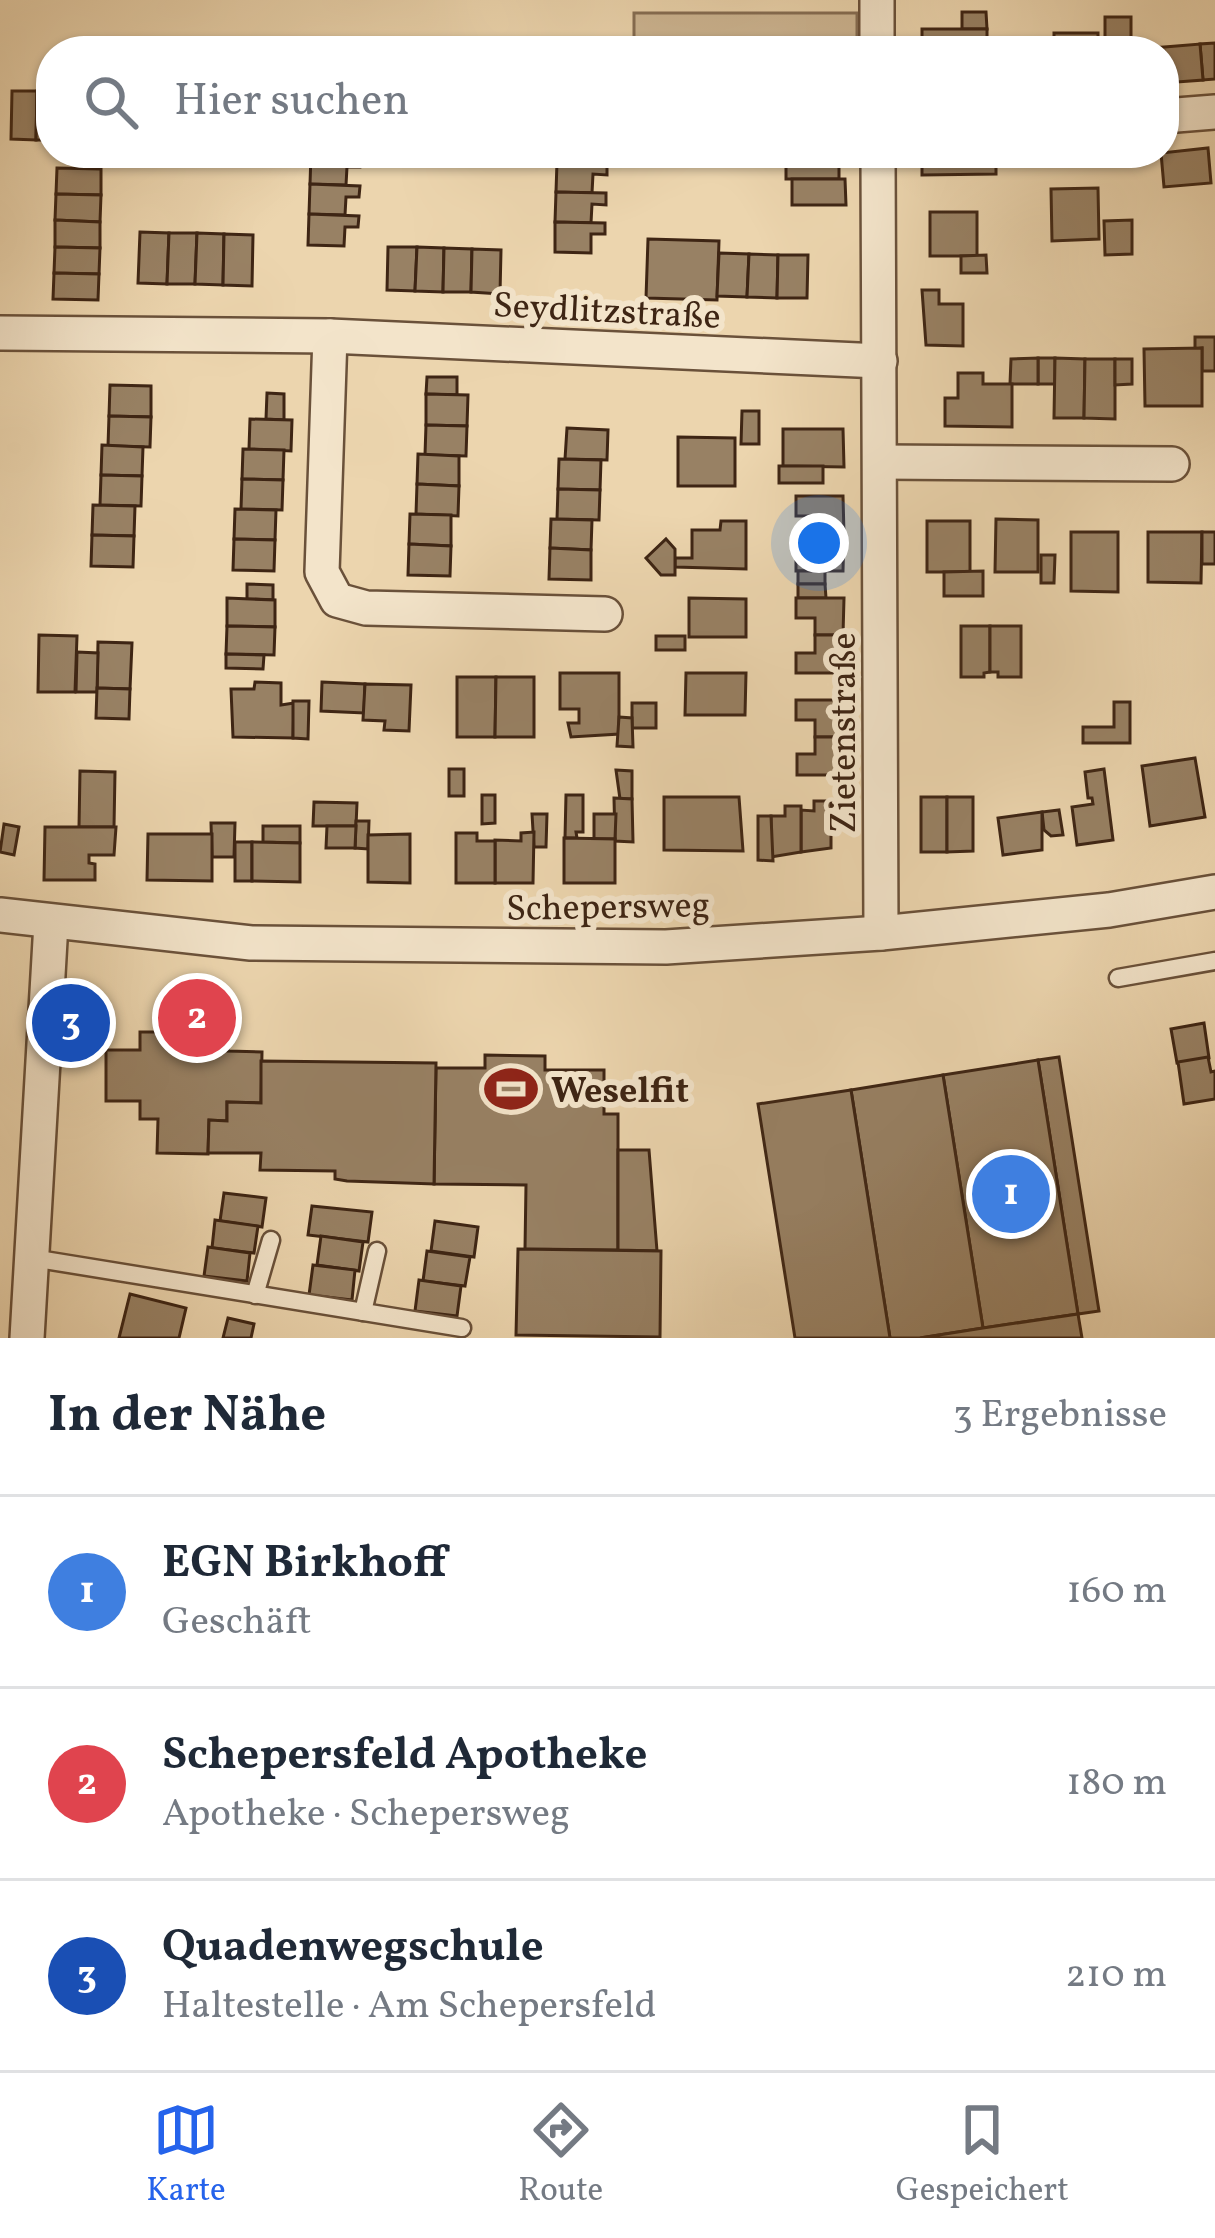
<!DOCTYPE html>
<html lang="de">
<head>
<meta charset="utf-8">
<style>
  :root { --surface:#fff; --page:#f6f6f7; --text:#1f2937; --muted:#747a83; --line:#e0e1e3; --accent:#2563eb }
  body { margin:0; font-family:Vollkorn,serif; background:var(--page); color:var(--text) }
  .you { position:absolute; left:819px; top:543px; width:42px; height:42px; margin:-30px; border:9px solid #fff; border-radius:50%; background:#1a73e8; box-shadow:0 0 0 18px #1a73e833 }
  .badge { display:grid; place-items:center; width:78px; height:78px; border-radius:50%; background:var(--accent); color:#fff; font-size:39px; font-weight:700 }
  .pin { position:absolute; translate:-50% -50%; border:6px solid #fff; box-shadow:0 3px 12px #0006 }
  .list { margin:0; padding:0; list-style:none }
  h2 { display:flex; justify-content:space-between; align-items:center; height:156px; margin:0; padding:0 48px; font-size:51px }
  h2 small { font-size:39px; font-weight:400; color:var(--muted) }
  .list li { display:grid; grid-template-columns:78px 1fr auto; gap:36px; align-items:center; box-sizing:border-box; height:192px; padding:0 48px; border-top:3px solid var(--line) }
  .list b { display:block; font-size:45px; white-space:nowrap }
  .list p { margin:0; font-size:39px; white-space:nowrap; color:var(--muted) }
  .list em { font-size:39px; font-style:normal; color:var(--muted) }
  .icon { flex:none; width:66px; height:66px; fill:none; stroke:currentColor; stroke-width:2; stroke-linecap:round; stroke-linejoin:round }
  .map { position:relative; flex:none; width:1215px; height:1338px; overflow:hidden }
  .search { position:absolute; background:var(--surface); box-shadow:0 3px 9px #0004; left:36px; right:36px; top:36px; height:132px; display:flex; align-items:center; gap:30px; box-sizing:border-box; padding:0 42px; border-radius:48px; color:var(--muted); font-size:45px }
  .sheet { height:732px; background:var(--surface) }
  nav { display:flex; justify-content:space-around; align-items:center; box-sizing:border-box; height:168px; border-top:3px solid var(--line); background:var(--surface); font-size:33px; color:var(--muted) }
  nav a { display:grid; justify-items:center; gap:6px }
  nav .on { color:var(--accent) }
  .map>svg:first-child { display:block }
</style>
</head>
<body>
<div class="map">
<svg width="1215" height="1338" viewBox="0 0 1215 1338">
  <rect width="100%" height="100%" fill="#ecd5ae"/>
  <filter id="stains"><feTurbulence type="fractalNoise" baseFrequency=".00167" numOctaves="4"/><feColorMatrix values="0 0 0 0 .2 0 0 0 0 .09 0 0 0 0 .02 0 0 0 .5 -.17"/></filter>
  <radialGradient id="worn" r=".72"><stop offset=".6" stop-color="#630" stop-opacity="0"/><stop offset="1" stop-color="#630" stop-opacity=".3"/></radialGradient>
  <rect fill="#ceb794" stroke="#866e54" stroke-width="3" x="634" y="13" width="223" height="38"/>
  <g fill="#988164" stroke="#3e2514" stroke-width="3">
    <polygon points="962,12 986,12 987,29 962,29"/>
    <rect x="1105" y="17" width="26" height="34"/>
    <rect x="922" y="29" width="65" height="22"/>
    <rect x="1054" y="33" width="44" height="18"/>
    <polygon points="1215,43 1215,79 1203,80 1200,44"/>
    <polygon points="1200,44 1203,80 1164,83 1164,51 1153,51 1153,48"/>
    <polygon points="12,91 37,91 36,140 11,139"/>
    <polygon points="37,91 51,92 51,140 36,140"/>
    <polygon points="1208,148 1211,183 1164,187 1161,153"/>
    <polygon points="786,153 839,154 839,179 786,179"/>
    <polygon points="922,153 996,153 996,174 922,175"/>
    <polygon points="311,154 361,156 360,167 347,167 346,185 310,184"/>
    <polygon points="557,162 607,163 607,175 593,174 592,193 556,192"/>
    <polygon points="57,168 101,169 101,195 56,194"/>
    <polygon points="792,179 845,179 846,205 792,205"/>
    <polygon points="310,184 360,186 359,197 346,197 345,215 309,214"/>
    <polygon points="1098,188 1099,239 1052,241 1051,189"/>
    <polygon points="556,192 606,193 606,205 592,204 591,223 555,222"/>
    <polygon points="56,194 101,195 100,222 55,220"/>
    <rect x="930" y="212" width="47" height="44"/>
    <polygon points="309,214 359,216 358,227 345,227 344,246 308,245"/>
    <polygon points="55,220 100,222 100,248 55,247"/>
    <polygon points="1132,220 1132,254 1105,255 1104,221"/>
    <polygon points="555,222 605,223 605,234 591,234 591,253 555,252"/>
    <polygon points="140,232 169,233 167,284 138,283"/>
    <polygon points="169,233 197,233 195,284 167,284"/>
    <polygon points="197,233 224,234 223,285 195,284"/>
    <polygon points="224,234 253,235 252,286 223,285"/>
    <polygon points="648,239 719,241 717,300 646,298"/>
    <polygon points="55,247 100,248 99,274 54,273"/>
    <polygon points="388,247 417,247 415,291 387,290"/>
    <polygon points="417,247 444,248 443,292 415,291"/>
    <polygon points="444,248 472,249 471,292 443,292"/>
    <polygon points="472,249 501,250 500,294 471,292"/>
    <polygon points="719,253 749,254 747,297 717,296"/>
    <polygon points="749,254 778,255 777,298 747,297"/>
    <polygon points="778,255 808,255 807,298 777,298"/>
    <polygon points="986,255 987,273 961,273 961,256"/>
    <polygon points="54,273 99,274 98,300 53,299"/>
    <polygon points="922,290 939,290 939,304 963,304 963,346 926,345"/>
    <polygon points="1195,337 1215,337 1215,371 1202,371 1202,348 1195,349"/>
    <polygon points="1202,348 1202,406 1145,406 1144,349"/>
    <rect x="1038" y="358" width="17" height="26"/>
    <polygon points="1038,358 1038,384 1010,384 1011,359"/>
    <polygon points="1055,358 1085,359 1084,418 1054,418"/>
    <polygon points="1085,359 1115,359 1115,419 1084,418"/>
    <polygon points="1115,359 1132,359 1132,384 1115,385"/>
    <polygon points="958,373 983,373 983,384 1012,384 1012,427 945,426 945,398 958,398"/>
    <polygon points="427,377 457,377 457,395 426,394"/>
    <polygon points="110,385 151,386 151,417 109,416"/>
    <polygon points="267,393 284,394 284,420 266,419"/>
    <polygon points="426,394 468,395 467,426 426,425"/>
    <polygon points="742,411 759,411 759,444 741,444"/>
    <polygon points="109,416 151,417 150,447 108,446"/>
    <polygon points="250,419 292,420 291,451 249,449"/>
    <polygon points="426,425 467,426 466,456 425,455"/>
    <polygon points="567,428 608,430 607,460 565,459"/>
    <polygon points="783,429 843,429 844,467 783,466"/>
    <polygon points="678,437 735,438 735,486 678,486"/>
    <polygon points="102,445 143,447 142,476 101,475"/>
    <polygon points="243,449 284,450 283,480 242,479"/>
    <polygon points="418,454 459,456 459,486 417,484"/>
    <polygon points="559,459 601,460 600,490 558,489"/>
    <rect x="779" y="466" width="44" height="17"/>
    <polygon points="101,475 142,476 141,506 100,505"/>
    <polygon points="242,479 283,480 282,510 241,509"/>
    <polygon points="417,484 459,486 458,516 416,514"/>
    <polygon points="558,489 600,490 599,520 557,519"/>
    <polygon points="796,496 843,496 844,534 815,533 815,516 796,516"/>
    <polygon points="93,505 135,506 134,536 92,535"/>
    <polygon points="235,509 276,510 275,540 234,539"/>
    <polygon points="410,514 451,515 451,546 409,544"/>
    <polygon points="551,519 592,520 591,550 550,548"/>
    <polygon points="996,519 1038,520 1038,572 995,572"/>
    <polygon points="721,521 746,521 746,569 675,567 675,558 692,558 692,530 720,530"/>
    <rect x="927" y="521" width="43" height="51"/>
    <polygon points="1071,532 1118,532 1118,592 1071,591"/>
    <polygon points="1148,532 1202,532 1201,583 1148,582"/>
    <rect x="1202" y="532" width="13" height="32"/>
    <polygon points="815,533 844,534 843,571 796,571 796,551 815,551"/>
    <polygon points="92,535 134,536 133,567 91,566"/>
    <polygon points="234,539 275,540 274,571 233,570"/>
    <polygon points="666,539 675,549 675,575 661,575 646,558"/>
    <polygon points="409,544 451,546 450,576 408,575"/>
    <polygon points="550,548 591,550 591,580 549,579"/>
    <polygon points="1041,555 1055,555 1054,583 1041,583"/>
    <rect x="798" y="571" width="27" height="13"/>
    <polygon points="983,571 983,596 944,596 944,572"/>
    <polygon points="247,584 273,585 273,600 247,599"/>
    <polygon points="798,584 825,584 826,598 798,598"/>
    <polygon points="227,598 275,600 275,627 227,626"/>
    <polygon points="689,598 746,599 746,637 689,637"/>
    <polygon points="796,598 844,598 843,635 815,635 815,618 796,618"/>
    <polygon points="227,626 275,627 274,655 226,654"/>
    <polygon points="961,626 990,626 990,672 984,673 984,677 961,677"/>
    <polygon points="990,626 1021,626 1021,677 998,677 998,672 990,672"/>
    <polygon points="39,635 77,636 75,692 38,692"/>
    <polygon points="815,635 843,635 844,673 796,673 796,653 815,653"/>
    <rect x="656" y="636" width="29" height="14"/>
    <polygon points="98,642 132,643 130,689 97,688"/>
    <polygon points="77,652 98,653 97,692 76,692"/>
    <polygon points="226,654 264,655 263,669 226,668"/>
    <polygon points="560,673 619,673 619,734 571,737 568,723 579,723 579,709 560,709"/>
    <polygon points="686,673 746,673 745,715 685,715"/>
    <polygon points="457,677 496,677 495,737 457,737"/>
    <polygon points="496,677 534,677 534,737 495,737"/>
    <polygon points="255,682 281,683 281,705 294,703 293,738 233,737 231,689 254,689"/>
    <polygon points="322,682 365,684 364,713 321,711"/>
    <polygon points="365,684 411,685 409,731 384,730 385,721 363,720"/>
    <polygon points="97,688 130,689 129,719 96,718"/>
    <polygon points="796,700 844,700 844,737 815,737 815,720 796,720"/>
    <polygon points="293,701 309,701 308,739 293,738"/>
    <polygon points="1114,702 1130,702 1130,743 1083,743 1083,727 1114,727"/>
    <rect x="632" y="703" width="24" height="25"/>
    <polygon points="619,717 632,718 633,747 617,746"/>
    <polygon points="815,737 844,737 844,775 797,775 797,754 815,754"/>
    <polygon points="1195,758 1205,817 1150,826 1142,766"/>
    <rect x="449" y="769" width="15" height="27"/>
    <polygon points="1104,769 1113,840 1077,845 1072,807 1093,804 1092,798 1088,798 1085,772"/>
    <polygon points="616,770 632,771 632,799 620,799"/>
    <polygon points="80,771 115,772 114,827 79,827"/>
    <polygon points="482,795 495,795 495,823 482,824"/>
    <polygon points="566,795 583,795 583,832 576,832 577,838 565,838"/>
    <polygon points="664,797 739,797 743,851 664,850"/>
    <rect x="921" y="797" width="26" height="55"/>
    <polygon points="947,797 973,797 973,851 947,852"/>
    <polygon points="614,798 632,799 633,842 615,841"/>
    <polygon points="814,801 831,801 831,848 801,852 801,810 814,811"/>
    <polygon points="314,802 357,803 356,826 313,826"/>
    <polygon points="785,806 801,806 801,852 771,857 771,816 785,816"/>
    <polygon points="1059,810 1063,835 1051,836 1044,830 1042,812"/>
    <polygon points="1042,812 1042,850 1003,855 998,818"/>
    <polygon points="532,814 547,814 546,847 534,847"/>
    <polygon points="594,814 616,814 615,839 594,839"/>
    <polygon points="758,816 771,816 773,861 758,860"/>
    <polygon points="356,821 369,821 368,849 355,848"/>
    <polygon points="211,823 235,823 234,857 212,857"/>
    <polygon points="4,824 19,827 14,855 0,852"/>
    <polygon points="263,826 300,826 300,843 263,842"/>
    <polygon points="327,826 356,826 355,848 326,848"/>
    <polygon points="45,827 116,827 114,855 89,855 89,863 95,864 95,880 44,880"/>
    <polygon points="534,832 533,883 495,883 495,840 521,841 521,833"/>
    <polygon points="456,833 477,833 477,841 495,841 495,883 456,883"/>
    <polygon points="148,834 212,834 212,881 147,880"/>
    <polygon points="410,834 410,883 368,882 368,835"/>
    <polygon points="564,838 615,839 615,883 564,883"/>
    <rect x="235" y="842" width="17" height="39"/>
    <polygon points="252,842 300,843 300,882 252,881"/>
    <polygon points="159,998 210,999 210,1033 228,1033 228,1051 262,1052 261,1103 227,1102 227,1121 209,1120 208,1154 157,1153 158,1119 140,1119 140,1101 106,1101 106,1050 140,1050 140,1032 159,1032"/>
    <polygon points="1204,1023 1209,1058 1177,1063 1171,1029"/>
    <polygon points="485,1055 545,1056 545,1070 604,1070 604,1114 618,1114 618,1250 525,1249 526,1185 434,1184 436,1068 485,1068"/>
    <polygon points="1059,1057 1099,1311 1078,1314 1038,1060"/>
    <polygon points="1208,1057 1211,1072 1215,1071 1215,1099 1184,1104 1178,1062"/>
    <polygon points="1038,1060 1078,1314 983,1328 943,1075"/>
    <polygon points="261,1061 436,1063 434,1184 347,1181 335,1179 335,1171 260,1170 261,1153 208,1153 209,1120 227,1121 227,1102 261,1103"/>
    <polygon points="943,1075 983,1328 920,1338 890,1338 851,1090"/>
    <polygon points="851,1090 890,1338 795,1338 758,1104"/>
    <polygon points="618,1150 649,1150 657,1251 618,1250"/>
    <polygon points="224,1193 266,1198 262,1227 220,1221"/>
    <polygon points="312,1206 372,1212 368,1242 308,1235"/>
    <polygon points="215,1220 258,1226 254,1253 212,1248"/>
    <polygon points="435,1221 478,1227 474,1257 431,1251"/>
    <polygon points="321,1236 363,1242 359,1271 317,1265"/>
    <polygon points="208,1247 250,1253 247,1281 204,1276"/>
    <polygon points="518,1249 661,1251 660,1337 516,1335"/>
    <polygon points="427,1251 470,1257 465,1286 423,1281"/>
    <polygon points="313,1265 355,1270 352,1300 309,1295"/>
    <polygon points="419,1280 461,1286 457,1316 415,1311"/>
    <polygon points="130,1294 186,1308 179,1338 119,1338"/>
    <polygon points="1078,1314 1082,1338 920,1338 983,1328"/>
    <polygon points="228,1318 254,1324 251,1338 223,1338"/>
  </g>
  <g fill="none" stroke-linecap="round" stroke-linejoin="round">
    <g stroke="#6a513a" stroke-width="21">
      <g id="service">
        <polyline points="1118,978 1215,961"/>
        <polyline points="32,1258 462,1328"/>
        <polyline points="255,1295 271,1240"/>
        <polyline points="363,1312 377,1251"/>
      </g>
    </g>
    <g stroke="#6a513a" stroke-width="38">
      <g id="minor">
        <polyline points="877,0 877,51"/>
        <polyline points="1164,116 1215,112"/>
        <polyline points="878,153 881,933"/>
        <polyline points="0,333 330,336 880,361"/>
        <polyline points="330,336 322,572 337,600 366,608 605,614"/>
        <polyline points="880,462 1172,464"/>
        <polyline points="0,915 251,943 666,947 881,933 1109,910 1215,892"/>
        <polyline points="27,1338 51,923"/>
      </g>
    </g>
    <use href="#service" stroke="#f3e4ca" stroke-width="16"/>
    <use href="#minor" stroke="#f3e4ca" stroke-width="33"/>
  </g>
  <defs>
    <g id="stadium-bare" transform="scale(4.14)"><path d="M0-5a6.5 5 0 1 0 0 10a6.5 5 0 1 0 0-10ZM-3.5-1.8h7v3.6h-7Z" fill="#8f2418" stroke="#f3e4ca" stroke-width="2.5" paint-order="stroke"/></g>
  </defs>
  <g fill-rule="evenodd">
    <use href="#stadium-bare" x="511" y="1089"/>
  </g>
  <g text-anchor="middle" stroke-width="12" stroke-linejoin="round" paint-order="stroke">
    <g font-size="36" fill="#3e2514" stroke="#f3e4ca">
      <text transform="translate(607 309) rotate(3)" y="13">Seydlitzstraße</text>
      <text transform="translate(842 733) rotate(-90)" y="13">Zietenstraße</text>
      <text transform="translate(608 905) rotate(-1)" y="13">Schepersweg</text>
    </g>
    <g font-size="36" font-weight="bold" fill="#3e2514" stroke="#f3e4ca" text-anchor="start">
      <text x="551" y="1102">Weselfit</text>
    </g>
  </g>
  <rect width="100%" height="100%" filter="url(#stains)"/>
  <rect width="100%" height="100%" fill="url(#worn)"/>
</svg>
<div class="you"></div>
<div class="pin badge" style="left:1011px;top:1194px;background:#3f7fe0">1</div>
<div class="pin badge" style="left:197px;top:1018px;background:#e0444e">2</div>
<div class="pin badge" style="left:71px;top:1023px;background:#1a4fb4">3</div>
<div class="search"><svg class="icon" aria-label="search" viewBox="0 0 24 24"><circle cx="10" cy="10" r="6"/><path d="M15 15l6 6"/></svg>Hier suchen</div>
</div>
<section class="sheet">
<h2>In der Nähe<small>3 Ergebnisse</small></h2>
<ul class="list">
<li><span class="badge" style="background:#3f7fe0">1</span><div><b>EGN Birkhoff</b><p>Geschäft</p></div><em>160 m</em></li>
<li><span class="badge" style="background:#e0444e">2</span><div><b>Schepersfeld Apotheke</b><p>Apotheke · Schepersweg</p></div><em>180 m</em></li>
<li><span class="badge" style="background:#1a4fb4">3</span><div><b>Quadenwegschule</b><p>Haltestelle · Am Schepersfeld</p></div><em>210 m</em></li>
</ul>
</section>
<nav>
<a class="on"><svg class="icon" aria-label="map" viewBox="0 0 24 24"><path d="M3 6l6-2 6 2 6-2v14l-6 2-6-2-6 2zM9 4v14M15 6v14"/></svg>Karte</a>
<a><svg class="icon" aria-label="directions" viewBox="0 0 24 24"><path d="M12 3l9 9-9 9-9-9zM9 14v-3h6M13 9l2 2-2 2"/></svg>Route</a>
<a><svg class="icon" aria-label="saved" viewBox="0 0 24 24"><path d="M7 4h10v16l-5-4-5 4z"/></svg>Gespeichert</a>
</nav>
</body>
</html>
